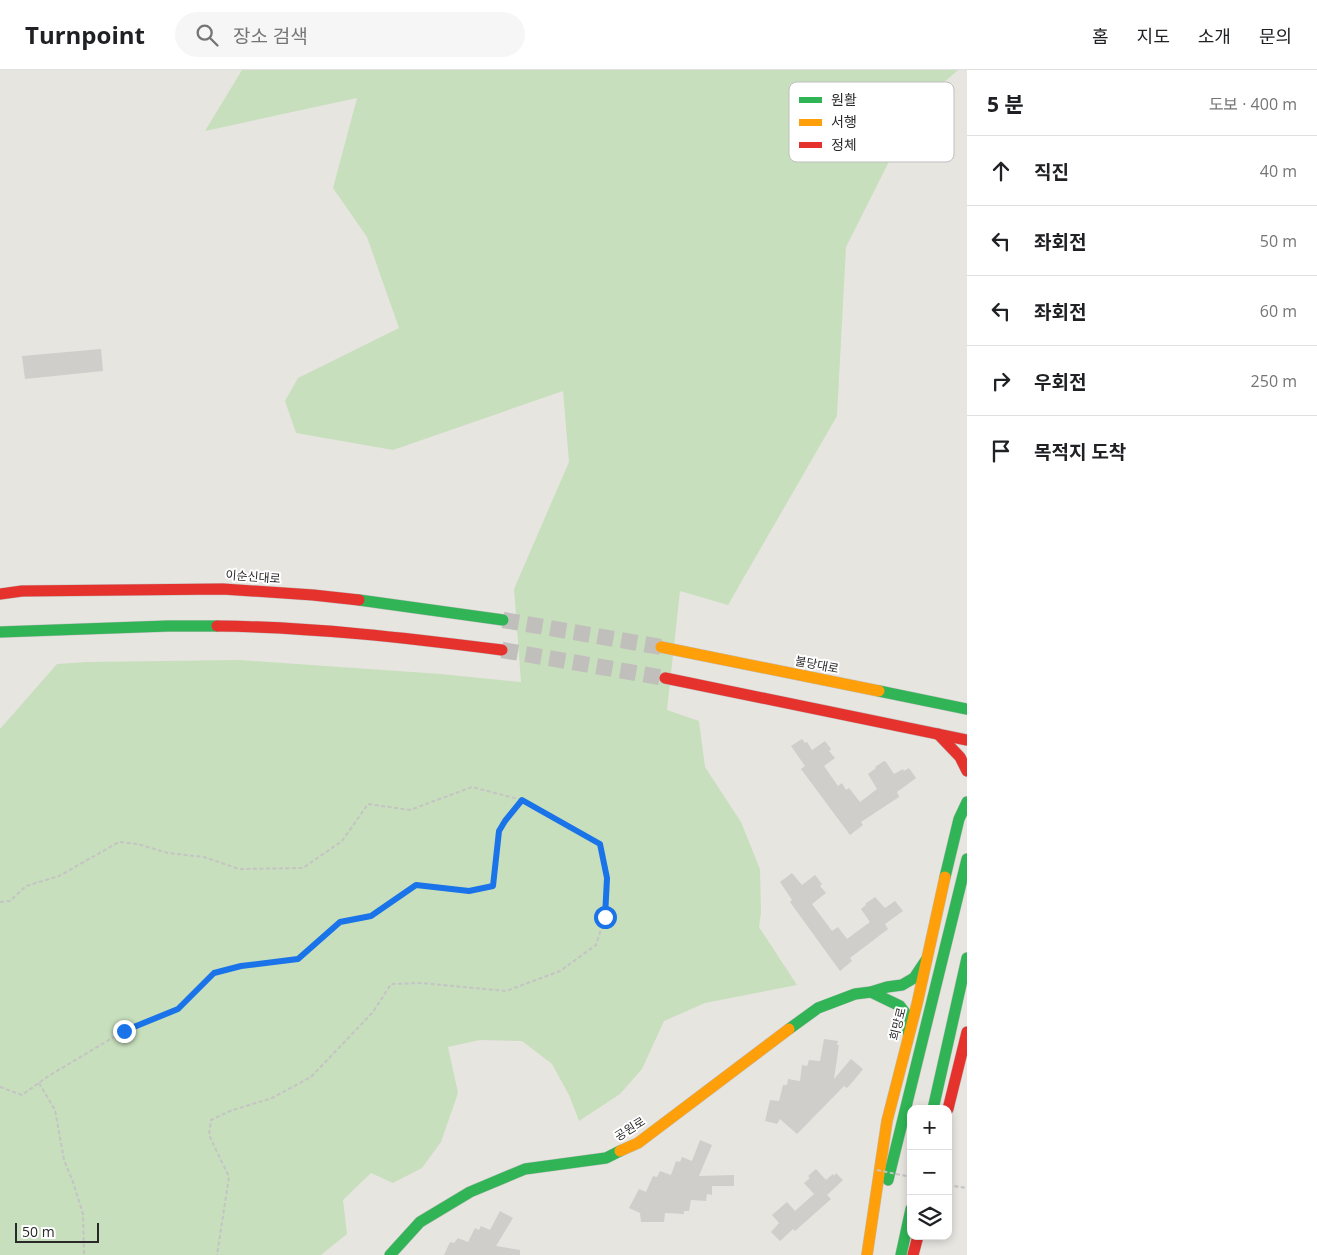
<!DOCTYPE html>
<html lang="ko">
<head>
<meta charset="utf-8">
<style>
  :root { --surface:#fff; --page:#f6f6f6; --text:#202124; --muted:#757577; --line:#e0e0e0 }
  body { margin:0; font-family:"Open Sans","Noto Sans KR",sans-serif; background:var(--page); color:var(--text) }
  .controls { position:absolute; right:15px; bottom:15px; display:grid; overflow:hidden; border-radius:10px; box-shadow:0 2px 8px #0003 }
  .controls button { width:45px; height:45px; display:grid; place-items:center; padding:0; border:0; border-bottom:1px solid var(--line); background:var(--surface); color:var(--text); font:25px sans-serif }
  .scale { position:absolute; left:15px; bottom:12px; width:84px; box-sizing:border-box; padding-left:5px; border:2px solid #292929; border-top:0; font-size:14px; line-height:18px; white-space:nowrap; color:#292929; -webkit-text-stroke:4px #fff; paint-order:stroke }
  .stop { position:absolute; width:15px; height:15px; margin:-11px; border:4px solid #1a73e8; border-radius:50%; background:#fff }
  .stop.end { background:#1a73e8; border-color:#fff; box-shadow:0 1px 5px #0008 }
  .list { margin:0; padding:0; list-style:none }
  h2 { display:flex; justify-content:space-between; align-items:center; height:65px; margin:0; padding:0 20px; font-size:21px }
  h2 small { font-size:16px; font-weight:400; color:var(--muted) }
  .list li { display:grid; grid-template-columns:32px 1fr auto; gap:15px; align-items:center; box-sizing:border-box; height:70px; padding:0 20px; border-top:1px solid var(--line) }
  .list b { display:block; font-size:19px; white-space:nowrap }
  .list em { font-size:16px; font-style:normal; color:var(--muted) }
  .icon { flex:none; width:28px; height:28px; fill:none; stroke:currentColor; stroke-width:2; stroke-linecap:round; stroke-linejoin:round }
  .map { position:relative; flex:none; width:967px; height:1185px; overflow:hidden }
  header { display:flex; align-items:center; gap:30px; box-sizing:border-box; height:70px; padding:0 25px; background:var(--surface); border-bottom:1px solid var(--line) }
  header strong { font-size:24px }
  nav { display:flex; gap:28px; margin-inline-start:auto; font-size:18px }
  .search { width:350px; height:45px; background:var(--page); display:flex; align-items:center; gap:12px; box-sizing:border-box; padding:0 18px; border-radius:28px; color:var(--muted); font-size:19px }
  main { display:flex }
  aside { flex:1; background:var(--surface) }
  .map>svg:first-child { display:block }
</style>
</head>
<body>
<header>
<strong>Turnpoint</strong>
<div class="search"><svg class="icon" aria-label="search" viewBox="0 0 24 24"><circle cx="10" cy="10" r="6"/><path d="M15 15l6 6"/></svg>장소 검색</div>
<nav><a>홈</a><a>지도</a><a>소개</a><a>문의</a></nav>
</header>
<main>
<div class="map">
<svg width="967" height="1185" viewBox="0 0 967 1185">
  <rect width="100%" height="100%" fill="#e7e5e0"/>
  <polygon fill="#c7dfbc" points="242,0 958,0 917,36 846,177 837,346 728,535 680,521 667,640 699,651 705,697 741,752 760,799 761,843 759,857 797,915 705,933 664,951 642,999 620,1024 579,1051 569,1025 552,994 522,971 480,970 448,977 458,1023 441,1072 422,1098 393,1113 371,1103 343,1130 347,1164 321,1185 0,1185 0,659 57,594 87,592 239,590 441,604 521,612 514,519 569,392 563,321 393,380 296,363 285,331 298,308 399,258 367,167 333,118 357,28 205,61"/>
  <g fill="#d0cecb">
    <polygon points="101,279 103,301 25,309 22,286"/>
    <polygon points="802,669 805,673 807,672 812,680 825,671 831,679 829,681 835,688 824,696 838,716 842,713 846,720 849,718 860,732 877,719 868,704 876,698 875,697 884,691 886,692 894,704 903,699 904,701 909,698 916,708 897,722 899,727 861,752 863,755 850,765 801,699 805,696 791,676"/>
    <polygon points="792,803 802,815 815,805 822,814 820,816 826,823 812,834 832,861 838,857 847,869 870,852 861,839 866,835 865,834 875,827 885,838 895,831 903,841 885,854 888,859 850,888 852,891 840,901 790,832 792,830 780,812"/>
    <polygon points="824,969 838,971 837,975 839,975 834,1009 851,989 863,999 855,1009 847,1018 844,1016 797,1064 780,1049 777,1054 765,1051 770,1030 779,1031 783,1015 787,1015 788,1009 800,1011 802,995 807,996 809,990 820,991"/>
    <polygon points="700,1070 712,1075 699,1106 734,1105 734,1116 712,1116 712,1125 707,1124 706,1131 691,1130 689,1141 684,1141 684,1144 665,1143 664,1152 641,1152 640,1143 629,1138 639,1119 646,1122 653,1106 657,1107 660,1101 671,1105 676,1091 680,1092 682,1087 692,1091"/>
    <polygon points="816,1099 826,1110 833,1104 834,1106 836,1103 843,1110 827,1125 831,1129 795,1161 793,1159 780,1171 771,1162 779,1153 772,1145 787,1132 795,1141 814,1124 804,1113 810,1108 808,1106"/>
    <polygon points="500,1141 513,1148 496,1176 520,1180 520,1185 444,1185 450,1172 454,1173 458,1168 468,1172 475,1158 479,1160 481,1156 490,1160"/>
  </g>
  <g fill="none" stroke-linecap="round" stroke-linejoin="round">
    <g stroke="#c1bfbb" stroke-width="16" stroke-dasharray="16 8" stroke-linecap="butt">
      <polyline points="503,550 661,577"/>
      <polyline points="502,580 665,608"/>
    </g>
    <g stroke="#c1c0bf" stroke-width="12">
      <g id="fast">
        <polyline points="359,530 503,550"/>
        <polyline points="0,562 168,556 217,556"/>
        <polyline points="879,621 967,639"/>
        <polyline points="945,807 959,749 967,732"/>
        <polyline points="871,922 900,936 906,944 908,962"/>
        <polyline points="789,959 818,938 855,924 871,922 887,917 902,915 914,908 926,890"/>
        <polyline points="933,1039 967,888"/>
        <polyline points="888,1110 967,789"/>
        <polyline points="390,1185 420,1152 470,1122 525,1099 606,1088 620,1081"/>
        <polyline points="901,1185 911,1139"/>
      </g>
    </g>
    <g stroke="#c1c0bf" stroke-width="12">
      <g id="slow">
        <polyline points="661,577 879,621"/>
        <polyline points="620,1081 638,1073 789,959"/>
        <polyline points="867,1185 887,1051 917,934 945,807"/>
      </g>
    </g>
    <g stroke="#c1c0bf" stroke-width="12">
      <g id="jam">
        <polyline points="0,524 22,521 223,519 313,525 359,530"/>
        <path d="M217 556C313 557 407 568 502 580"/>
        <polyline points="665,608 967,670"/>
        <polyline points="938,664 960,687 967,701"/>
        <polyline points="948,1039 967,962"/>
        <polyline points="913,1185 918,1166"/>
      </g>
    </g>
    <g stroke="#c4c4c4" stroke-width="2" stroke-dasharray="4 2.5" stroke-linecap="butt">
      <polyline points="0,832 10,831 26,816 59,806 119,772 138,774 168,783 204,787 239,799 303,798 342,771 368,734 410,740 472,717 522,730 600,774 607,808 605,847 596,875 560,901 506,921 422,913 391,914 373,942 311,1007 272,1028 230,1041 211,1050 209,1065 229,1107 217,1185"/>
      <polyline points="39,1013 55,1040 64,1090 73,1112 83,1144 84,1185"/>
      <polyline points="0,1017 22,1025 47,1007 124,961 178,939 214,903 241,896 298,889 340,852 371,846 416,815 469,821 493,816 499,761 505,751 522,730"/>
      <polyline points="948,1115 967,1118"/>
    </g>
    <use href="#fast" stroke="#30b455" stroke-width="11"/>
    <use href="#slow" stroke="#ff9f0a" stroke-width="11"/>
    <use href="#jam" stroke="#e5322d" stroke-width="11"/>
    <polyline stroke="#c4c4c4" stroke-width="2" stroke-dasharray="4 2.5" stroke-linecap="butt" points="877,1100 911,1107"/>
  </g>
  <g fill="none" stroke-linecap="round" stroke-linejoin="round">
    <polyline stroke="#1a73e8" stroke-width="6" points="124,961 178,939 214,903 241,896 298,889 340,852 371,846 416,815 469,821 493,816 499,761 505,751 522,730 600,774 607,808 605,847"/>
  </g>
  <g text-anchor="middle" stroke-width="4" stroke-linejoin="round" paint-order="stroke">
    <g font-size="12" fill="#292929" stroke="#fff">
      <text transform="translate(253 507) rotate(4)" y="4">이순신대로</text>
      <text transform="translate(817 595) rotate(11)" y="4">불당대로</text>
      <text transform="translate(898 954) rotate(-76)" y="4">희망로</text>
      <text transform="translate(630 1059) rotate(-32)" y="4">공원로</text>
    </g>
  </g>
  <rect x="789" y="12" width="165" height="80" rx="8" fill="#fff" stroke="#bfbfbf" stroke-width="1"/>
  <rect x="799" y="27" width="23" height="6" fill="#30b455"/>
  <rect x="799" y="49" width="23" height="7" fill="#ff9f0a"/>
  <rect x="799" y="72" width="23" height="6" fill="#e5322d"/>
  <g font-size="14" fill="#292929">
    <text x="831" y="35">원활</text>
    <text x="831" y="57">서행</text>
    <text x="831" y="80">정체</text>
  </g>
</svg>
<div class="controls">
<button>+</button>
<button>−</button>
<button><svg class="icon" aria-label="layers" viewBox="0 0 24 24"><path d="M12 4l9 5-9 5-9-5zM3 14l9 5 9-5"/></svg></button>
</div>
<div class="scale">50 m</div>
<div class="stop" style="left:605px;top:847px"></div>
<div class="stop end" style="left:124px;top:961px"></div>
</div>
<aside>
<h2>5 분<small>도보 · 400 m</small></h2>
<ul class="list">
<li><svg class="icon" aria-label="ahead" viewBox="0 0 24 24"><path d="M12 20V5M6 11l6-6 6 6"/></svg><div><b>직진</b></div><em>40 m</em></li>
<li><svg class="icon" aria-label="left" viewBox="0 0 24 24"><path d="M17 20v-9H6M10 6l-5 5 5 5"/></svg><div><b>좌회전</b></div><em>50 m</em></li>
<li><svg class="icon" aria-label="left" viewBox="0 0 24 24"><path d="M17 20v-9H6M10 6l-5 5 5 5"/></svg><div><b>좌회전</b></div><em>60 m</em></li>
<li><svg class="icon" aria-label="right" viewBox="0 0 24 24"><path d="M7 20v-9h11M14 6l5 5-5 5"/></svg><div><b>우회전</b></div><em>250 m</em></li>
<li><svg class="icon" aria-label="arrive" viewBox="0 0 24 24"><path d="M6 21V4h12l-3 4 3 4H6"/></svg><div><b>목적지 도착</b></div></li>
</ul>
</aside>
</main>
</body>
</html>
